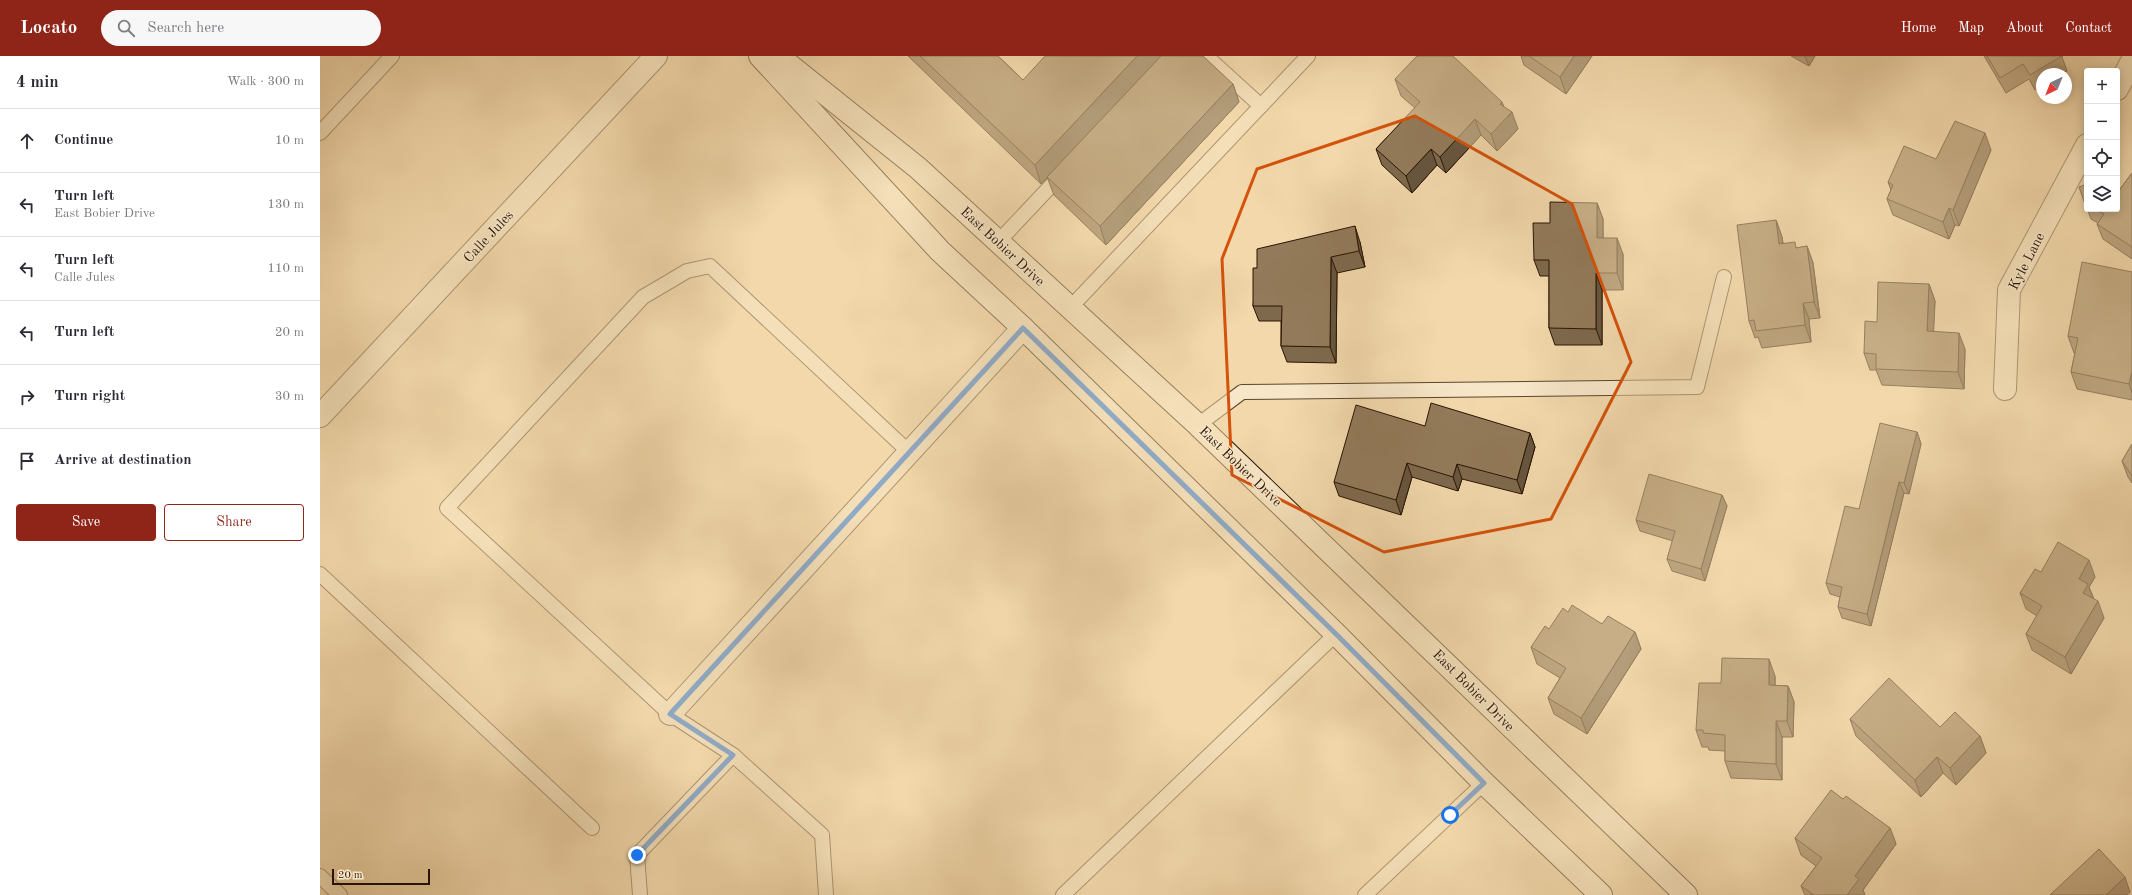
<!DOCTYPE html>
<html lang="en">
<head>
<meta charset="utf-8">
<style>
  :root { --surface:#fff; --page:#f7f7f7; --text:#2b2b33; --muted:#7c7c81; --line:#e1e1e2; --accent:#8f2418 }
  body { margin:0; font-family:"Old Standard TT",serif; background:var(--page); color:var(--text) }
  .controls { position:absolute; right:12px; top:12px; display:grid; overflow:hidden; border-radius:4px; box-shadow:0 2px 10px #0003 }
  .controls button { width:36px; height:36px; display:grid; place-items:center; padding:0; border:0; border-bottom:1px solid var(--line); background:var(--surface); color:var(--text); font:20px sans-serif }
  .compass { position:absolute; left:1716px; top:12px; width:36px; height:36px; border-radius:50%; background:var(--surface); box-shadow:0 2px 10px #0003; rotate:223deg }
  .scale { position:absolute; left:12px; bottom:10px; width:98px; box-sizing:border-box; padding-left:4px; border:2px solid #2a1403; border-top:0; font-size:11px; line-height:14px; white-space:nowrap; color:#2a1403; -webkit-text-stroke:3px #f7e6c8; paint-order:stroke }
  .stop { position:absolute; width:12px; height:12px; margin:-9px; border:3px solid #1a73e8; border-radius:50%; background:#fff }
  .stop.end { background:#1a73e8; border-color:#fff; box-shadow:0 1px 4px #0008 }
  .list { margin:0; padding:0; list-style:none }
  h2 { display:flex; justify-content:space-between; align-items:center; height:52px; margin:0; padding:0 16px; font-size:17px }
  h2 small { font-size:13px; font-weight:400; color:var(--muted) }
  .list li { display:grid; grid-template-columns:26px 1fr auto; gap:12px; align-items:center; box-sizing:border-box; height:64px; padding:0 16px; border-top:1px solid var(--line) }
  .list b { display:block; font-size:15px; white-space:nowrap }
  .list p { margin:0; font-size:13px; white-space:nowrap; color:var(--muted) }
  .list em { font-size:13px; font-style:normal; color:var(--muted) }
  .actions { display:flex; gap:8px; padding:12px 16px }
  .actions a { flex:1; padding:9px 0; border:1px solid var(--accent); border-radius:4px; text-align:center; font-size:14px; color:var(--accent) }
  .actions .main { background:var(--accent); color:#fff }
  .icon { flex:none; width:22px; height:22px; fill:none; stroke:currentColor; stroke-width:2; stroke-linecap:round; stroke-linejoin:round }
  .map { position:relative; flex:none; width:1812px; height:839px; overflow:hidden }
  header { display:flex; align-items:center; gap:24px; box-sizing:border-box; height:56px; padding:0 20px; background:var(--accent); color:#fff }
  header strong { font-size:19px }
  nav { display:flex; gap:22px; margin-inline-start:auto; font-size:14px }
  .search { width:280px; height:36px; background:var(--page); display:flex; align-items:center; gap:10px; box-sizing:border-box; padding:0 14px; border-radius:22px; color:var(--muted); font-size:15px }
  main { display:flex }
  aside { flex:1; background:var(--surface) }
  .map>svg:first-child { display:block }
</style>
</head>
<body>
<header>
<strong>Locato</strong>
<div class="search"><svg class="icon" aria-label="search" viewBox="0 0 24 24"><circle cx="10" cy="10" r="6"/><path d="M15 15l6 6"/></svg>Search here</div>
<nav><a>Home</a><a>Map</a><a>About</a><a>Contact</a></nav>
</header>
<main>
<aside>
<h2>4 min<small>Walk · 300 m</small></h2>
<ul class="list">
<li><svg class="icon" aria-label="ahead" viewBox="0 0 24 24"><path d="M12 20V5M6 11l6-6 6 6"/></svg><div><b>Continue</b></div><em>10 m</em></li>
<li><svg class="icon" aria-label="left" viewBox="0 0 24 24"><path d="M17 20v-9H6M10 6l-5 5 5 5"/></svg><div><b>Turn left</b><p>East Bobier Drive</p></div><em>130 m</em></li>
<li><svg class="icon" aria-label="left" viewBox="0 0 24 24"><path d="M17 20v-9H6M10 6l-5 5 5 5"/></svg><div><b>Turn left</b><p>Calle Jules</p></div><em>110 m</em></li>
<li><svg class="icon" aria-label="left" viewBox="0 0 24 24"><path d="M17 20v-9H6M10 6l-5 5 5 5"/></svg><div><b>Turn left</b></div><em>20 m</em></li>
<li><svg class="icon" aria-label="right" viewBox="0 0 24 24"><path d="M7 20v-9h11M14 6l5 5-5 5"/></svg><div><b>Turn right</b></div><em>30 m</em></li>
<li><svg class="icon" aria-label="arrive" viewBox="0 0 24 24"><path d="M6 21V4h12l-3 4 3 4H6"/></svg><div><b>Arrive at destination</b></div></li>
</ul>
<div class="actions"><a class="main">Save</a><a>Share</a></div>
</aside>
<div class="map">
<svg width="1812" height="839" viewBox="0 0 1812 839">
  <rect width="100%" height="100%" fill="#f2d8ab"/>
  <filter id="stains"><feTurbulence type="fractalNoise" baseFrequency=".005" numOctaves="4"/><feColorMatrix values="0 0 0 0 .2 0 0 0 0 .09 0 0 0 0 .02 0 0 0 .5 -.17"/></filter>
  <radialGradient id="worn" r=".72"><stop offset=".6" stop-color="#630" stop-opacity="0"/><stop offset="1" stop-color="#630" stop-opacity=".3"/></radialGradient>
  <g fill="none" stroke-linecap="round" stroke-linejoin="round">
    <g stroke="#5c452d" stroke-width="16">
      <g id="lane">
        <polyline points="886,0 941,50"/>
        <polyline points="0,77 72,0"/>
        <polyline points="678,186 744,116"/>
        <polyline points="750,252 988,0"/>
        <polyline points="878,369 922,336 1377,331 1404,221"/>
        <polyline points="0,518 272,772"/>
        <polyline points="0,820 20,839"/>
        <polyline points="320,839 317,799 413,699"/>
        <polyline points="506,839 502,779 413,699 350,658 127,452 323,241 367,215 390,210 589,396"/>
        <polyline points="743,839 1016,578"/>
        <polyline points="1045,839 1164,727"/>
      </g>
    </g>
    <g stroke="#5c452d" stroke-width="24">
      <g id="street">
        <polyline points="1797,33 1812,5"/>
        <polyline points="1685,333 1689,234 1767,89"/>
        <polyline points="0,360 336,0"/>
        <polyline points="350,658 703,272"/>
      </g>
    </g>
    <g stroke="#2a1403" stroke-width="24">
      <g id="secondary">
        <polyline points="440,0 620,195 703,272 1016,578 1164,727 1281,839"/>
        <polyline points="458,0 598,112 878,369 1366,839"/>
      </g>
    </g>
    <use href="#lane" stroke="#f7e6c8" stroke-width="14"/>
    <use href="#street" stroke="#f7e6c8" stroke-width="22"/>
    <use href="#secondary" stroke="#f7e6c8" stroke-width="22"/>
  </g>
  <g fill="#7e694d" stroke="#2a1403">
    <polygon points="588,0 678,0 703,24 913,28 919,46 786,189 734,139 727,121 721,128"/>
    <polygon points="1201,0 1272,0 1246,38 1204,9"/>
    <polygon points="1471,0 1495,0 1489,10"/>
    <polygon points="1664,0 1743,0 1742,1 1747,15 1742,18 1722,18 1722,30 1715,34 1709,23 1686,37"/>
    <polygon points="1075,23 1184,51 1198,73 1177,95 1161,79 1126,117 1117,109 1092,137 1062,109 1056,93 1095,52 1081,40"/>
    <polygon points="1671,94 1639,170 1635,169 1629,183 1573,159 1567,143 1571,134 1568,126 1616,103"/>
    <polygon points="1812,117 1812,203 1783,183 1777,168 1778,167 1771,163 1765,147 1767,128 1767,153 1797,153 1798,136"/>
    <polygon points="1277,147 1283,163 1283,182 1303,198 1303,234 1282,234 1282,289 1235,289 1229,272 1229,220 1220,220 1214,204 1230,167"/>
    <polygon points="1456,164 1462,181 1463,187 1477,192 1487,190 1493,207 1500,262 1489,263 1491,286 1442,292 1438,281 1435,282 1429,265"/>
    <polygon points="1040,186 1045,211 1017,217 1016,307 967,306 961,290 961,265 939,265 933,250 937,212"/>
    <polygon points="1812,216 1812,344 1757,333 1751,316 1755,297 1754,297 1748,280"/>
    <polygon points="1609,228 1615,245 1613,276 1645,293 1644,333 1562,329 1556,314 1550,314 1544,297 1557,266"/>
    <polygon points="1105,370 1210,377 1215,391 1202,438 1142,423 1138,435 1092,421 1081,459 1019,440 1014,426"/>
    <polygon points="1597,376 1601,388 1589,438 1584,437 1551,570 1522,562 1518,551 1520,541 1510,538 1506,527 1539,453"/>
    <polygon points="1812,388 1812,427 1808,421 1802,405"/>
    <polygon points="1402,439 1407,450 1385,525 1352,515 1347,503 1353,485 1320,475 1316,464"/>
    <polygon points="1721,516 1775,521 1769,531 1774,543 1784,562 1751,618 1712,594 1706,578 1717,560 1706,553 1700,537"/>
    <polygon points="1248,556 1282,568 1315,576 1321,593 1267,678 1234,658 1228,642 1240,622 1217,608 1211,591"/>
    <polygon points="1455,620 1455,630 1468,630 1474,646 1473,681 1462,681 1462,724 1411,722 1405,705 1405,695 1389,694 1388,691 1382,691 1376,674 1401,627"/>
    <polygon points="1530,663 1620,671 1660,680 1666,697 1636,729 1623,717 1601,741 1536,680"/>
    <polygon points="1523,743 1570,772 1576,788 1543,834 1545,839 1485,839 1481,830 1496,810 1481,799 1475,782"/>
  </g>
  <g fill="#66553f" stroke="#2a1403">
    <polygon points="817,0 841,0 721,128 715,109"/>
    <polygon points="1254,0 1272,0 1246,38 1240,21"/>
    <polygon points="1485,0 1495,0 1489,10"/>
    <polygon points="913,28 919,46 786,189 780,170"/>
    <polygon points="1182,46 1188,61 1192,56 1198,73 1177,95 1171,78 1180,48"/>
    <polygon points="1155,63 1161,79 1126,117 1120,101"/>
    <polygon points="1665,77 1671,94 1639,170 1633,154"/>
    <polygon points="1111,93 1117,109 1092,137 1086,120"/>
    <polygon points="1277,147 1283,163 1283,198 1277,182"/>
    <polygon points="1629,152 1635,169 1629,183 1623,166"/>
    <polygon points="1456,164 1462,181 1465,204 1459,188"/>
    <polygon points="1035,170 1040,186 1045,211 1039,195"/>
    <polygon points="1297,182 1303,198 1303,234 1297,217"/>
    <polygon points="1487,190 1493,207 1500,262 1494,246"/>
    <polygon points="1011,201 1017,217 1016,307 1010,291"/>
    <polygon points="1276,217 1282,234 1282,289 1276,273"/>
    <polygon points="1609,228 1615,245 1613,292 1607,275"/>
    <polygon points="1483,247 1489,263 1491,286 1485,269"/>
    <polygon points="1639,277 1645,293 1644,333 1638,316"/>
    <polygon points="1812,315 1812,337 1809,328"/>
    <polygon points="1597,376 1601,388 1589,438 1584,427"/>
    <polygon points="1210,377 1215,391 1202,438 1197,424"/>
    <polygon points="1087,407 1092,421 1081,459 1076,444"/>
    <polygon points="1137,408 1142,423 1138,435 1133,421"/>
    <polygon points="1579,426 1584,437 1551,570 1547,558"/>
    <polygon points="1402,439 1407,450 1385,525 1381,513"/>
    <polygon points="1769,504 1775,521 1769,531 1774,545 1769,553 1759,523"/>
    <polygon points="1778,545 1784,562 1751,618 1745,601"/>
    <polygon points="1315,576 1321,593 1267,678 1261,662"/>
    <polygon points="1449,603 1455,620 1455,646 1449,629"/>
    <polygon points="1468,630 1474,646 1473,681 1467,665"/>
    <polygon points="1456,665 1462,681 1462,724 1456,708"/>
    <polygon points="1660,680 1666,697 1636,729 1630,712"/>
    <polygon points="1617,701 1623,717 1601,741 1595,724"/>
    <polygon points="1570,772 1576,788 1543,834 1545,839 1527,839 1535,820"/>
    <polygon points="1805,821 1810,836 1807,839 1786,839"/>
  </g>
  <g fill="#927a5a" stroke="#2a1403">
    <polygon points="600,0 678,0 703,24 725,0 817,0 715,109"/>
    <polygon points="841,0 883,0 913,28 780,170 727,121"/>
    <polygon points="1097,0 1133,0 1182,46 1180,48 1192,56 1171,78 1155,63 1120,101 1111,93 1086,120 1056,93 1100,46 1075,23"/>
    <polygon points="1209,0 1254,0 1240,21"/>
    <polygon points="1667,0 1742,0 1710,19 1703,8 1680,22"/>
    <polygon points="1635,65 1665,77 1633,154 1629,152 1623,166 1567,143 1573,129 1568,126 1584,90 1616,103"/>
    <polygon points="1812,117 1812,191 1777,168 1784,158 1774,153 1797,153 1797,135 1798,136"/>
    <polygon points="1767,128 1767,149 1765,148 1759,131"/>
    <polygon points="1230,146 1277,147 1277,182 1297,182 1297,217 1276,217 1276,273 1229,272 1229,204 1214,204 1213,167 1230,167"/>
    <polygon points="1456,164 1459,188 1475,186 1476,192 1487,190 1494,246 1483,247 1485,269 1436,275 1434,264 1429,265 1417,169"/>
    <polygon points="1035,170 1039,195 1011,201 1010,291 961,290 962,250 933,250 933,212 937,212 937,193"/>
    <polygon points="1762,206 1812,216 1812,315 1809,328 1751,316 1758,282 1748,280"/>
    <polygon points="1558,226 1609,228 1607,275 1639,277 1638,316 1556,313 1556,298 1544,297 1545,265 1557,266"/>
    <polygon points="1111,347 1210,377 1197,424 1137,408 1133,421 1087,407 1076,444 1014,426 1036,349 1105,370"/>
    <polygon points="1560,367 1597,376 1584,427 1579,426 1547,558 1518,551 1522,531 1506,527 1525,450 1539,453"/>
    <polygon points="1812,388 1812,420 1802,405"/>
    <polygon points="1329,418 1402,439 1381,513 1347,503 1355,475 1316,464"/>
    <polygon points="1738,486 1769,504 1759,523 1768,528 1763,537 1778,545 1745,601 1706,578 1722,550 1700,537 1715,513 1721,516"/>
    <polygon points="1252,549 1282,568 1288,560 1315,576 1261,662 1228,642 1246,612 1211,591 1225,570 1229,573 1243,552 1248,556"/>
    <polygon points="1402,602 1449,603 1449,629 1468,630 1467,665 1456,665 1456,708 1405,705 1405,679 1383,677 1383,674 1376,674 1379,627 1401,627"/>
    <polygon points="1569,622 1620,671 1635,656 1660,680 1630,712 1617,701 1595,724 1530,663"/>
    <polygon points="1511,734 1523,743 1526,740 1570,772 1535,820 1539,823 1527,839 1494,839 1481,830 1502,802 1475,782"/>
    <polygon points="1779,793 1805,821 1786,839 1730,839"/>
  </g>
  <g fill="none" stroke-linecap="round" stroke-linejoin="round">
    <polyline stroke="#1a73e8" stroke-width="5" points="317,799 413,699 350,658 703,272 1016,578 1164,727 1130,759"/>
  </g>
  <path d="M0 0H1812V839H0ZM1095 60 1252 148 1311 306 1231 463 1064 496 912 419 902 203 937 113Z" fill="#f2d8ab" fill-opacity=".55" fill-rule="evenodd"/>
  <path fill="none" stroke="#d5520b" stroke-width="3" stroke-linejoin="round" d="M1095 60 1252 148 1311 306 1231 463 1064 496 912 419 902 203 937 113Z"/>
  <g text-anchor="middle" stroke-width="3" stroke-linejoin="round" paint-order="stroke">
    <g font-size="14" fill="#2a1403" stroke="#f7e6c8">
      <text transform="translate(168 180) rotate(-47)" y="5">Calle Jules</text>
      <text transform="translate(683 190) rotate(43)" y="5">East Bobier Drive</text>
      <text transform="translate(1706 205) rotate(-63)" y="5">Kyle Lane</text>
      <text transform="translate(921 410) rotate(44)" y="5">East Bobier Drive</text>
      <text transform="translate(1154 634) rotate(45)" y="5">East Bobier Drive</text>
    </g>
  </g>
  <rect width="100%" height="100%" filter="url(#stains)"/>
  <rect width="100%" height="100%" fill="url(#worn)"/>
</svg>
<div class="controls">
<button>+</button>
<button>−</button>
<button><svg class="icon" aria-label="locate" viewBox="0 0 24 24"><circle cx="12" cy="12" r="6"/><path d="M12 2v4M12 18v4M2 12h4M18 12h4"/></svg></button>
<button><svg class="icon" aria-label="layers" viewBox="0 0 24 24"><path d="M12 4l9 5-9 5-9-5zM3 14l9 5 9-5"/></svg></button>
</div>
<svg class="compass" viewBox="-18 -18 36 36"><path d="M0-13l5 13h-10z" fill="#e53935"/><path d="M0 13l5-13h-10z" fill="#7c7c81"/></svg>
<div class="scale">20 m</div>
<div class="stop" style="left:1130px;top:759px"></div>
<div class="stop end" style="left:317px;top:799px"></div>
</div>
</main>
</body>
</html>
